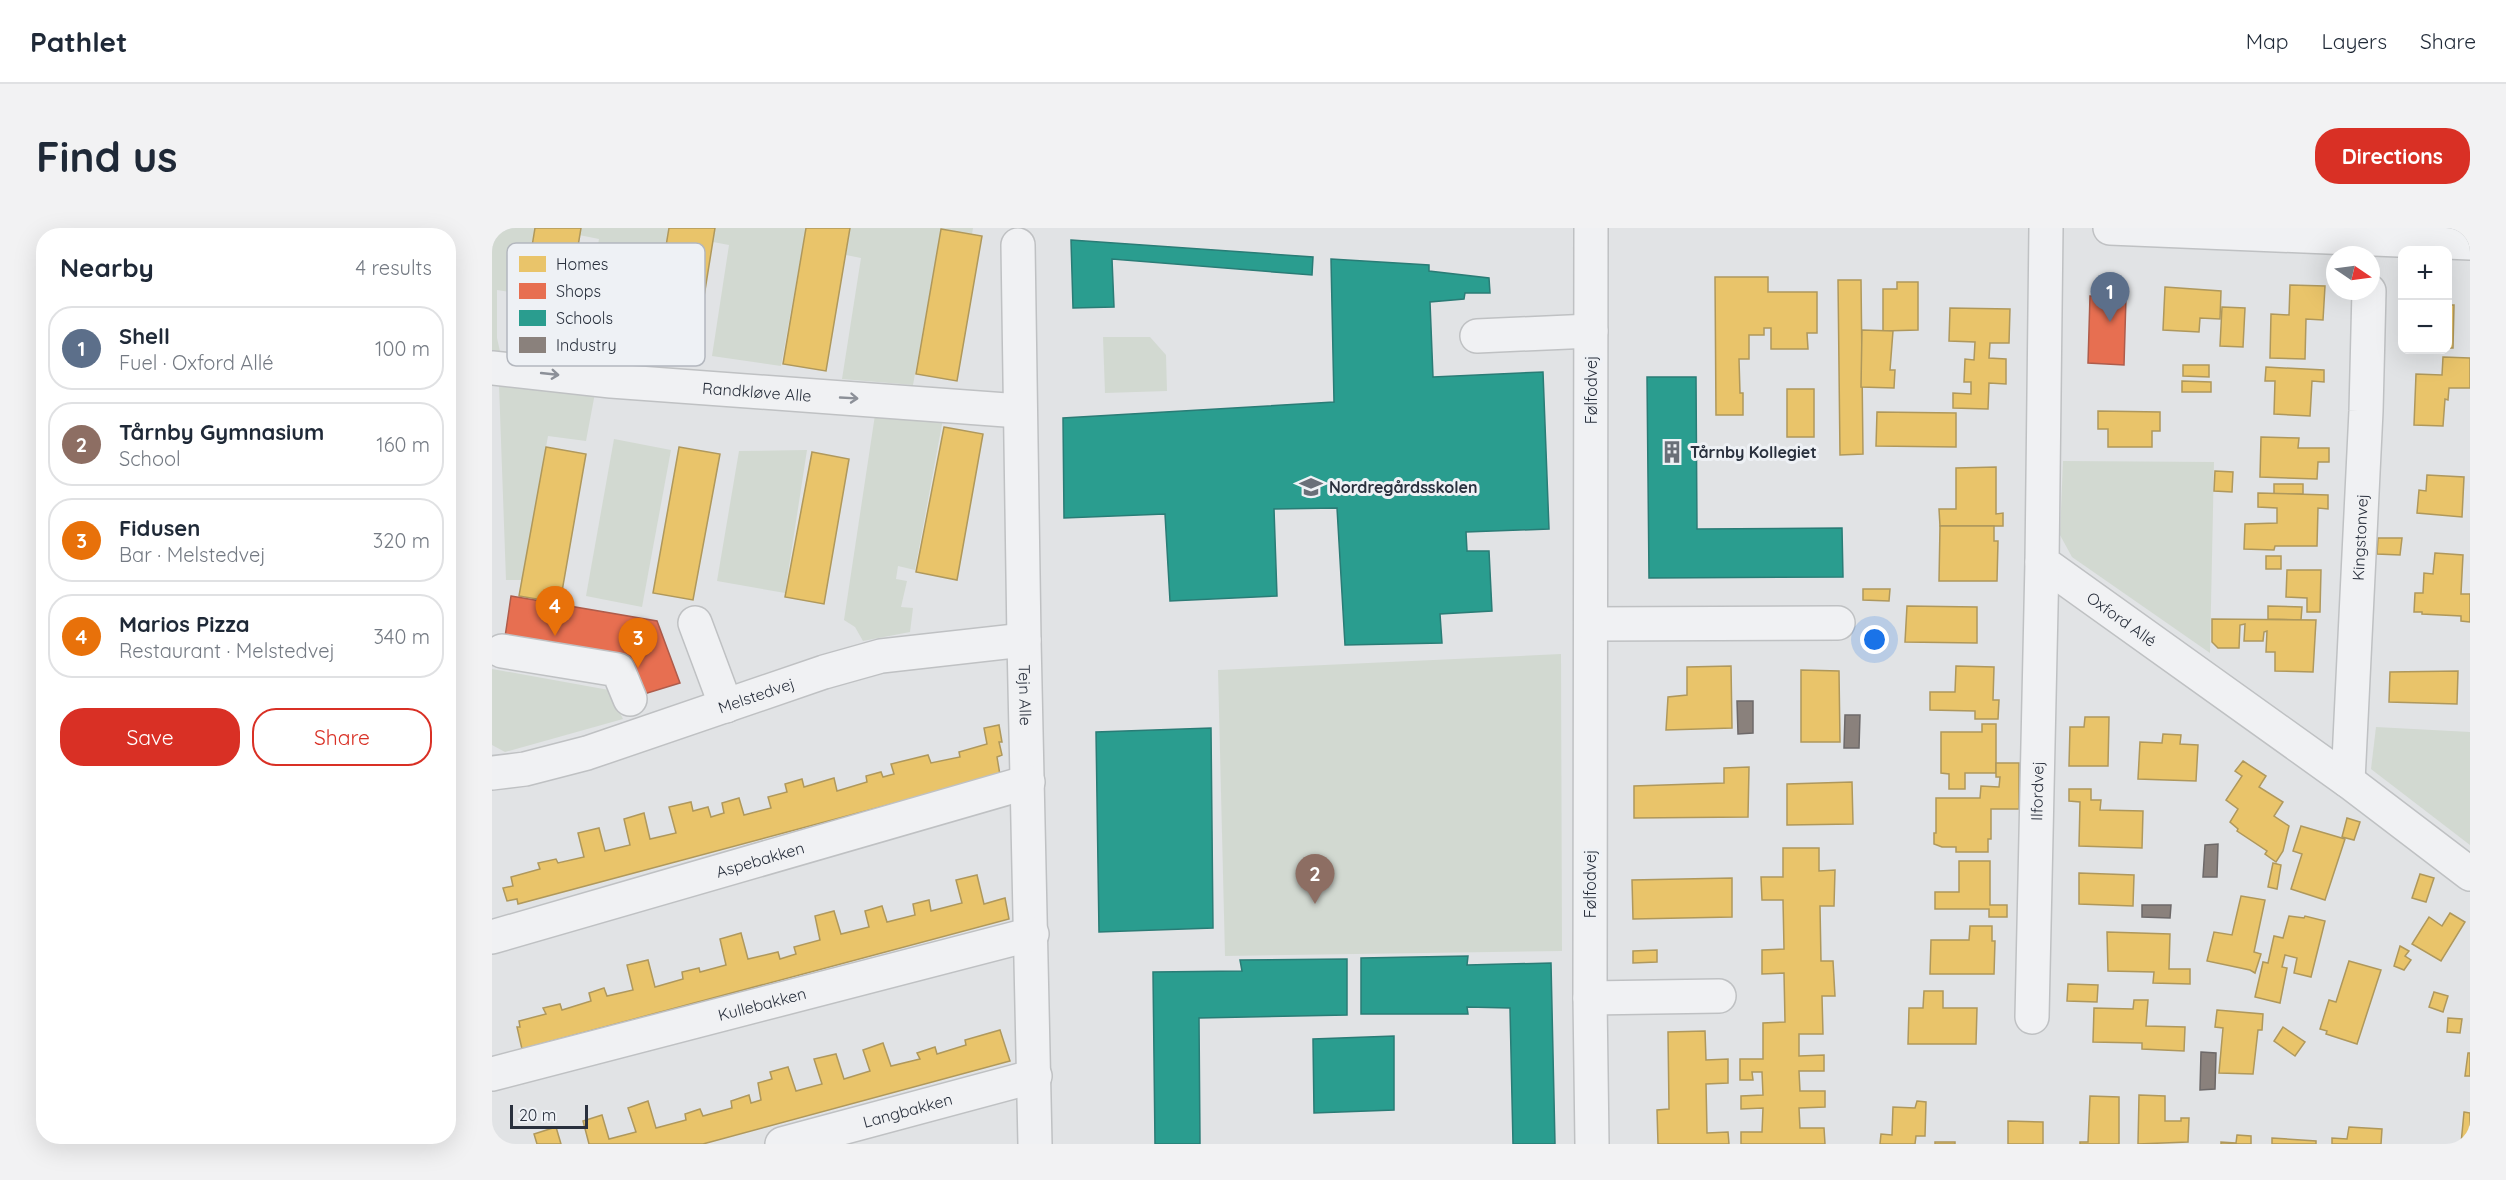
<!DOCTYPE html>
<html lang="en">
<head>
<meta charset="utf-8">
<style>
  :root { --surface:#fff; --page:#f2f2f3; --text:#1f2937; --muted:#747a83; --line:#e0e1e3; --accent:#d93025 }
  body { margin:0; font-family:Quicksand,sans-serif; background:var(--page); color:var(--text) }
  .controls { position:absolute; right:18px; top:18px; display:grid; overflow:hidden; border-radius:12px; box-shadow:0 6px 24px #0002 }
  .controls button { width:54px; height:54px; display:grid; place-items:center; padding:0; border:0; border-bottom:2px solid var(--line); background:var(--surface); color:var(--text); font:30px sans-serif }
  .compass { position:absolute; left:1834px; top:18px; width:54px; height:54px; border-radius:50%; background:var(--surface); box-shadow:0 6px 24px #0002; rotate:103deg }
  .scale { position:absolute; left:18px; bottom:15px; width:78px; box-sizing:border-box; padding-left:6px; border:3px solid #29303d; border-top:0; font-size:16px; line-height:21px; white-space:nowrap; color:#29303d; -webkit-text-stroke:4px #eef1f5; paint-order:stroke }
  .you { position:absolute; left:1383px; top:412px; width:21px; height:21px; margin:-15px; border:4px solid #fff; border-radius:50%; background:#1a73e8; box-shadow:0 0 0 9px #1a73e833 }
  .badge { display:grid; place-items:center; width:39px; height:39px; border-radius:50%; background:var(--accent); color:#fff; font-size:20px; font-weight:700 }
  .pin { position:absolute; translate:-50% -50px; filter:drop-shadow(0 2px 3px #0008) }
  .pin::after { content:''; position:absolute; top:32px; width:21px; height:18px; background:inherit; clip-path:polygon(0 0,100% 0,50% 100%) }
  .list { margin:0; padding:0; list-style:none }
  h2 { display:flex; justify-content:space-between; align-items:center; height:78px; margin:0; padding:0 24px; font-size:26px }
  h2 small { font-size:20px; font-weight:400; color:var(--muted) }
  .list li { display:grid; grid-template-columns:39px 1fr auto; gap:18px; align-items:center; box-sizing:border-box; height:84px; margin:0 12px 12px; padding:0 12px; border:2px solid var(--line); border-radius:24px }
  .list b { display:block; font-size:22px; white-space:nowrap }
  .list p { margin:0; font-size:20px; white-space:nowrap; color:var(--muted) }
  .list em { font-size:20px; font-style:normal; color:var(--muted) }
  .actions { display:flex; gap:12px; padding:18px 24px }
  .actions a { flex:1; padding:14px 0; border:2px solid var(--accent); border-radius:24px; text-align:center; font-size:21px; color:var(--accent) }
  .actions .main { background:var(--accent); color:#fff }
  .map { position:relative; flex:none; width:1978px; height:916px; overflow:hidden; border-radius:24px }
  header { display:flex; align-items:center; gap:36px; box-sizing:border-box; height:84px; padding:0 30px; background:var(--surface); border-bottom:2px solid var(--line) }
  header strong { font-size:28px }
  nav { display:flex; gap:33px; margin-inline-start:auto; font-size:21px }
  .intro { display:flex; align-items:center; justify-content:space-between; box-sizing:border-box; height:144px; padding:0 36px }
  h1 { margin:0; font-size:42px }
  .button { padding:15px 27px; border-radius:24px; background:var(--accent); color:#fff; font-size:21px; font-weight:700 }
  main { display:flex; gap:36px; padding:0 36px }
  aside { flex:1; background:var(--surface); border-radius:24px; box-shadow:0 6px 24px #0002 }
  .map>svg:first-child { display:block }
</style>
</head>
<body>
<header>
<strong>Pathlet</strong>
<nav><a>Map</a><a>Layers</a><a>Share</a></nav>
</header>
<div class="intro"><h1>Find us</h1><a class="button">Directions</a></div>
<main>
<aside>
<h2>Nearby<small>4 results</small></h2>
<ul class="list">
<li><span class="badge" style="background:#5c6f8a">1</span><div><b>Shell</b><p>Fuel · Oxford Allé</p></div><em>100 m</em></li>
<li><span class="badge" style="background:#8d6e63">2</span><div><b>Tårnby Gymnasium</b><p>School</p></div><em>160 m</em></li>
<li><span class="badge" style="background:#e8710a">3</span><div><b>Fidusen</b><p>Bar · Melstedvej</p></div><em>320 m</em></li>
<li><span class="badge" style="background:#e8710a">4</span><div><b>Marios Pizza</b><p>Restaurant · Melstedvej</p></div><em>340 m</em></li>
</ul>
<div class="actions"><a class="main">Save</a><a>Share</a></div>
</aside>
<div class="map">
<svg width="1978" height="916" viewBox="0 0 1978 916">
  <rect width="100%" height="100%" fill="#e1e3e5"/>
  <g fill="#d2d9d1">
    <polygon points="0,0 43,0 32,66 5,62 5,110 9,128 0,127"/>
    <polygon points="89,0 177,0 155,133 87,126 107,11 87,7"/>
    <polygon points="223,0 314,0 289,138 220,128 237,17 221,14"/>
    <polygon points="358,0 481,0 480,6 449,2 421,157 350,151 369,30 354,27"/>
    <polygon points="611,109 658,109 674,127 675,163 613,165"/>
    <polygon points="7,157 103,165 94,213 56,208 30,352 14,352"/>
    <polygon points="383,187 451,191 423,342 406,338 404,351 415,353 409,379 421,380 418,404 371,413 363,399 352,392"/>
    <polygon points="122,211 179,222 150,379 94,368"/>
    <polygon points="315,222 293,365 225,353 247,223"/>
    <polygon points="1571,233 1722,234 1718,425 1580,329 1568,307"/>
    <polygon points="1069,426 1070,723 733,728 726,442"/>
    <polygon points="0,441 117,462 131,491 13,524 0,517"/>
    <polygon points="1884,499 1978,504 1978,617 1879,541"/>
  </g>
  <g fill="#e9c46a" stroke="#af985c" stroke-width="1.5">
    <polygon points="43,0 89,0 69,122 24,116"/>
    <polygon points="177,0 223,0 202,131 156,125"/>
    <polygon points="314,0 358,0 334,143 291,136"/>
    <polygon points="449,1 490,8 465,153 424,146"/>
    <polygon points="1223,49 1276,49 1276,64 1325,64 1325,105 1315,105 1316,121 1279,121 1279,100 1272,100 1272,107 1257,107 1257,131 1247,131 1248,165 1251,165 1251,187 1224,187"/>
    <polygon points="1346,52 1369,52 1371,226 1348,227"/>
    <polygon points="1405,54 1426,54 1426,102 1391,103 1391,61 1405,61"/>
    <polygon points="1798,57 1833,58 1831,92 1814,91 1813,131 1778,130 1779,86 1797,87"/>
    <polygon points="1673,59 1729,63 1728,91 1708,90 1707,104 1671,102"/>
    <polygon points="1956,77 1962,77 1961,120 1956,120"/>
    <polygon points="1730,79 1753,80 1751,119 1728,118"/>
    <polygon points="1458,80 1518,81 1517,115 1498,115 1497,130 1514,131 1514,156 1497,155 1496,181 1461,180 1461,165 1479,166 1479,154 1472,154 1473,131 1482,132 1483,114 1457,113"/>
    <polygon points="1370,102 1401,103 1398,142 1403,142 1402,160 1369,159"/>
    <polygon points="1951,129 1978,130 1978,160 1957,160 1956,172 1953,171 1951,198 1922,197 1924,146 1950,147"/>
    <polygon points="1691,137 1717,137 1717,149 1691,148"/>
    <polygon points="1774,139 1832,142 1832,154 1820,153 1818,188 1782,186 1783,153 1773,153"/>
    <polygon points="1690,153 1719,154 1719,164 1690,164"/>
    <rect x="1295" y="161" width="27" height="48"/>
    <polygon points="1606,183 1668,184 1668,203 1660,203 1660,219 1616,219 1616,201 1606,201"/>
    <polygon points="1385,184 1464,185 1464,219 1384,218"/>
    <polygon points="452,199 491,206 465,352 424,344"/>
    <polygon points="1769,209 1807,210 1806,220 1837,220 1837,234 1826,234 1825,251 1768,249"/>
    <polygon points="54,219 94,226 68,375 27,368"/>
    <polygon points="187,219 228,226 201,372 161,365"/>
    <polygon points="320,224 357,231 332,376 293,369"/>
    <polygon points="1504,239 1504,286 1511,285 1511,298 1448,298 1447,281 1464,281 1464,240"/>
    <polygon points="1723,243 1741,244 1740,264 1722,263"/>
    <polygon points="1935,247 1972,249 1970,289 1925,285 1927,262 1934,263"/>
    <rect x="1782" y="256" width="29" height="10"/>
    <polygon points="1766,265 1836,267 1836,281 1826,280 1825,318 1783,318 1782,322 1752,321 1753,296 1785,295 1785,280 1766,279"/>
    <polygon points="1448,298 1502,298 1502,313 1506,313 1505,353 1447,353"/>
    <polygon points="1886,310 1910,310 1908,327 1885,326"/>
    <polygon points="1943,325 1971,327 1969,366 1978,366 1978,394 1969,393 1969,388 1930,386 1930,384 1922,384 1923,365 1931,365 1932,345 1941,346"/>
    <rect x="1774" y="328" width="15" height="13"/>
    <polygon points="1795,342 1829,342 1828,384 1815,384 1815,370 1794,369"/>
    <polygon points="1371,361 1398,361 1397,373 1371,372"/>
    <polygon points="1415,378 1485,379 1485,415 1413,414"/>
    <polygon points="1776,378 1810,379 1809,392 1776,391"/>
    <polygon points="1720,391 1824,392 1821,444 1783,443 1783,424 1774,424 1775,403 1772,404 1771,413 1752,413 1753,396 1748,397 1747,420 1726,420 1720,414"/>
    <polygon points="1239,438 1240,500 1174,502 1176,469 1195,467 1195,439"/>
    <polygon points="1464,438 1502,439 1501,472 1507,472 1506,491 1483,491 1483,483 1438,482 1438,464 1463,464"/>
    <polygon points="1309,442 1347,443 1348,514 1309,514"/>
    <polygon points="1966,443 1965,476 1897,474 1898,444"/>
    <polygon points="1593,489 1617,489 1616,538 1577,538 1578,499 1592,499"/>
    <polygon points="1490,496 1504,496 1504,545 1473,545 1473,561 1457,561 1457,546 1449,545 1449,504 1490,504"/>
    <polygon points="507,497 510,514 507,514 510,527 505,529 508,547 26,676 25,671 15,673 11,660 21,658 19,649 48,641 46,635 64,631 66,635 92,629 86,605 107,600 113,623 138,617 132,591 152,585 158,611 184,605 177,579 199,574 201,583 216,579 219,589 232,585 230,575 247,570 252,587 279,580 276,569 295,564 293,556 310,551 312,559 342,550 345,563 375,554 374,548 389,544 391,549 402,546 399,536 436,527 439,535 468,529 467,524 495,516 492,500"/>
    <polygon points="1671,506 1689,507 1688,516 1706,517 1704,553 1646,551 1648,514 1670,515"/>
    <polygon points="1751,533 1774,548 1767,559 1791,574 1782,588 1797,598 1791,623 1784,634 1773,626 1775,623 1745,603 1746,601 1738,594 1746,581 1734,572 1750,548 1743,543"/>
    <polygon points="1504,535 1527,535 1527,581 1499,581 1499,611 1496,611 1496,624 1464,624 1464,619 1450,619 1442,616 1442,605 1444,605 1444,570 1488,570 1489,558 1507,559 1508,549 1504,549"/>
    <polygon points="1257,539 1256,589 1142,590 1142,558 1232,555 1232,540"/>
    <polygon points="1360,554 1361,596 1295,597 1295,556"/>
    <polygon points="1577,561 1599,561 1599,572 1609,572 1608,582 1651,583 1650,620 1587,618 1588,574 1577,573"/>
    <polygon points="1855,590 1868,594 1862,612 1850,609"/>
    <polygon points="1809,598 1853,611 1833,672 1799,661 1810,626 1801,623"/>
    <polygon points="1291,620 1327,620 1327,643 1343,642 1342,678 1328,678 1329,733 1341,733 1343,768 1330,768 1331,806 1307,806 1307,828 1332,827 1332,843 1307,843 1308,863 1333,863 1333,879 1307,880 1308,900 1332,900 1333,916 1249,916 1249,904 1270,904 1271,880 1249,881 1249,868 1271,867 1270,844 1260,844 1261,852 1248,852 1248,831 1271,831 1271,795 1293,794 1292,745 1270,746 1270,722 1292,721 1291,672 1270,672 1269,649 1291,649"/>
    <polygon points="1467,633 1498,633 1498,677 1515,677 1515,689 1497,689 1497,681 1443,681 1443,664 1467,664"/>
    <polygon points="1781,635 1789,637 1785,661 1776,659"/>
    <polygon points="1587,645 1642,647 1641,678 1587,676"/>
    <polygon points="1928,646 1942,650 1934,674 1920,670"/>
    <polygon points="485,647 492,676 513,670 517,691 30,821 25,799 28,799 27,793 54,786 51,780 68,776 70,782 99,773 97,765 112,760 115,768 141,762 135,737 156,732 163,759 191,751 190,744 207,740 208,744 234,737 228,711 249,705 256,731 286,724 288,731 304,726 302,719 328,712 323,688 342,683 349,706 377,699 373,683 390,678 395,694 423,687 421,676 437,672 439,683 470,675 464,652"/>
    <polygon points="1240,650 1240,689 1141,691 1140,652"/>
    <polygon points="1749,668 1773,672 1762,724 1769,726 1763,745 1758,742 1715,733 1722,704 1740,707"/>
    <polygon points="1958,685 1973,694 1949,733 1920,716 1937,689 1950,698"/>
    <polygon points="1797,688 1812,690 1813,688 1833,693 1819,749 1802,745 1805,730 1793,727 1790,739 1795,740 1788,775 1763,769 1771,734 1776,735 1782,708 1791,710"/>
    <polygon points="1478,698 1500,698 1500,713 1503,713 1502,746 1438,746 1439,712 1477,712"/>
    <polygon points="1615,704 1678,706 1677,741 1698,741 1698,756 1661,755 1662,744 1616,743"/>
    <polygon points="1908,718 1917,723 1913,728 1919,732 1912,742 1902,738"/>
    <polygon points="1165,722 1165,734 1141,735 1141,723"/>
    <polygon points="1857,733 1889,742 1865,816 1834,806 1835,803 1828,801 1837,772 1844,774"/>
    <polygon points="1576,756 1606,757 1605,774 1575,773"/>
    <polygon points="1432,763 1451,763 1451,780 1485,780 1484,816 1416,816 1417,780 1431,780"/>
    <polygon points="1942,764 1956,768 1951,784 1937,779"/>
    <polygon points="1642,772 1656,772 1654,798 1693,799 1692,823 1650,821 1650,815 1601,814 1602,780 1641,781"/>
    <polygon points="1725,782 1771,786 1770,802 1766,802 1761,846 1727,845 1731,800 1723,799"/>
    <polygon points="1956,790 1970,791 1968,805 1955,804"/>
    <polygon points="1791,799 1813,814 1803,828 1782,813"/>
    <polygon points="508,802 518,833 211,916 97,916 91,893 110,887 117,911 144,904 136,880 156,873 164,900 194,892 193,886 208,881 211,888 240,880 239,873 257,867 259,875 269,872 266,855 280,851 278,844 296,839 304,863 330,856 322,831 344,826 352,851 378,843 371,822 391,815 399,838 428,831 425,825 443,819 445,826 474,817 473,812"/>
    <polygon points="1213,803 1214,832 1236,831 1236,855 1214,856 1215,905 1236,904 1237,916 1166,916 1165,882 1177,881 1176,804"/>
    <polygon points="1976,825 1978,825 1978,848 1973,848"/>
    <polygon points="1647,867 1673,868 1673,893 1689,893 1689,890 1697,890 1696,914 1646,916"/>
    <polygon points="1598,868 1627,869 1627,916 1588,916 1588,914 1596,914"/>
    <polygon points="1425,873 1434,874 1433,908 1424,908 1423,916 1388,916 1389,906 1400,907 1401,879 1423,880"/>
    <polygon points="1972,884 1978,885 1978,916 1969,916"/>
    <polygon points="1516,893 1551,894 1551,916 1516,916"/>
    <polygon points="64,899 69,916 45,916 42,906"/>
    <polygon points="1857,899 1890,901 1889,916 1840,916 1840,910 1855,911"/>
    <polygon points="1745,907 1759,908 1759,916 1729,916 1729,914 1744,915"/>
    <polygon points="1780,910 1824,913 1824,916 1780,916"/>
    <rect x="1443" y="914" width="20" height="2"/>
  </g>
  <g fill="#e76f51" stroke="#ae5c4b" stroke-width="1.5">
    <polygon points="1598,68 1634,69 1632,137 1596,135"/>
    <polygon points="19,368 165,393 188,455 149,467 13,409"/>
  </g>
  <g fill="#2a9d8f" stroke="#2a7c76" stroke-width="1.5">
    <polygon points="579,12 821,29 820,47 620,31 622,79 581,80"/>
    <polygon points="839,31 937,37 937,43 997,50 998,65 973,65 972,71 938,74 941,149 1051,144 1057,301 974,304 975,323 997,323 1000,383 948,386 950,415 853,417 845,280 782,281 785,368 678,373 673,286 572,290 571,190 842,174"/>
    <polygon points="1155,149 1204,149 1205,301 1350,300 1351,349 1157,350"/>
    <polygon points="719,500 721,700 607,704 604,504"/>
    <polygon points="976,728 975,737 1059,735 1063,916 1021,916 1018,780 975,779 976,786 869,786 869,730"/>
    <polygon points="855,731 855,787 707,790 708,916 663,916 661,744 750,743 748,732"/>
    <polygon points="902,808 902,882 822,885 821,811"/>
  </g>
  <g fill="#8a817c" stroke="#6d6969" stroke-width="1.5">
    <polygon points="1245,473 1261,473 1261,505 1246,506"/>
    <polygon points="1353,487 1368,487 1367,520 1352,520"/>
    <polygon points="1726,616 1725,649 1711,649 1713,617"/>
    <polygon points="1650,677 1679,677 1678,690 1650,689"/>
    <polygon points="1709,824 1724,825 1723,861 1708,862"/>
  </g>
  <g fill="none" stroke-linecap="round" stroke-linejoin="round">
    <g stroke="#bfc1c3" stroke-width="36">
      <g id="minor">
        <polyline points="1099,0 1098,770 1100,916"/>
        <path id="s1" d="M1554 0 1550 334 1856 553 1978 646"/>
        <polyline points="1618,0 1978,15"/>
        <path id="s2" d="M526 17 532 412 543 916"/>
        <polyline points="985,108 1099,103"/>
        <path id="s3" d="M0 140 119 153 528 183"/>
        <polyline points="203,395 234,478"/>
        <polyline points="1099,396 1346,395"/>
        <polyline points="10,423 126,442 138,471"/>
        <path id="s4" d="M0 545 33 541 95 525 332 444 389 428 532 412"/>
        <path id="s5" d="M1856 553 1874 183 1877 63"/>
        <path id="s6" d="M0 709 536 554"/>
        <polyline points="1098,770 1227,768"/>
        <path id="s7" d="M1540 789 1550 334"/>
        <path id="s8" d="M0 846 540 706"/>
        <path id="s9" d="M290 916 543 848"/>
      </g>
    </g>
    <use href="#minor" stroke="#f0f1f3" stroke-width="33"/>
  </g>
  <defs><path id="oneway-shaft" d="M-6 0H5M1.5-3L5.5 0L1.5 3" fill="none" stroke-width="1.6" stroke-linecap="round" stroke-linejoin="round" transform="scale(1.5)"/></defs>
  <g stroke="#8c9098">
    <use href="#oneway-shaft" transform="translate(58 146) rotate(6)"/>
    <use href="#oneway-shaft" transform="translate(357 170) rotate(3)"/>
  </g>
  <defs>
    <g id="building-bare" transform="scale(1.8)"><path d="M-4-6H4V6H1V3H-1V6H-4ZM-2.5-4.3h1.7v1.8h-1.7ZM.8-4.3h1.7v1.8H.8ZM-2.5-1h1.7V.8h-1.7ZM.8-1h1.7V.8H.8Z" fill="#696f78" stroke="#eef1f5" stroke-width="2.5" paint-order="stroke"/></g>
    <g id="school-bare" transform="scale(1.8)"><path d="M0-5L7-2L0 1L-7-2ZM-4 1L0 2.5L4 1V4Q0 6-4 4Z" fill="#696f78" stroke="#eef1f5" stroke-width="2.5" paint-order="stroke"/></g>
  </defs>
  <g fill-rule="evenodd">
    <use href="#building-bare" x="1180" y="224"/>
    <use href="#school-bare" x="819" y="259"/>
  </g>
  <g text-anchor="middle" stroke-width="6" stroke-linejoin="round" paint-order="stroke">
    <g font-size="16" fill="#29303d" stroke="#eef1f5">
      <text transform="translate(1099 162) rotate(-90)" y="6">Følfodvej</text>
      <text dy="6" stroke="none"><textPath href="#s3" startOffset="266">Randkløve Alle</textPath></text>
      <text dy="6" stroke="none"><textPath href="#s5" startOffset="244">Kingstonvej</textPath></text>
      <text dy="6" stroke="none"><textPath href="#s1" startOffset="432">Oxford Allé</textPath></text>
      <text dy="6" stroke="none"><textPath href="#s2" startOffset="450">Tejn Alle</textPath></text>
      <text dy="6" stroke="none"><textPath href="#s4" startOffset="276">Melstedvej</textPath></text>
      <text dy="6" stroke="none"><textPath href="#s7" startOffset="226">Ilfordvej</textPath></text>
      <text dy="6" stroke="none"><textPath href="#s6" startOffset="279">Aspebakken</textPath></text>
      <text transform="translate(1098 656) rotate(-90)" y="6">Følfodvej</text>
      <text dy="6" stroke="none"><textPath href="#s8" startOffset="279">Kullebakken</textPath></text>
      <text dy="6" stroke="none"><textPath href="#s9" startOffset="130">Langbakken</textPath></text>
    </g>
    <g font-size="16" font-weight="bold" fill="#29303d" stroke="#eef1f5" text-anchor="start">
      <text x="1198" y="230">Tårnby Kollegiet</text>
      <text x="837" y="265">Nordregårdsskolen</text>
    </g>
  </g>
  <rect x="15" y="15" width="198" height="123" rx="9" fill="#eef1f5" stroke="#b3b7be" stroke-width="1.5"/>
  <rect x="27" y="28" width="27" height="16" fill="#e9c46a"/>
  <rect x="27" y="55" width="27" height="16" fill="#e76f51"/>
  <rect x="27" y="82" width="27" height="16" fill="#2a9d8f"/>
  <rect x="27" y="109" width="27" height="16" fill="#8a817c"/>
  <g font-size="16" fill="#29303d">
    <text x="64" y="42">Homes</text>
    <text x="64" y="69">Shops</text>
    <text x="64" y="96">Schools</text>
    <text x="64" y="123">Industry</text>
  </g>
</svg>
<div class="controls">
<button>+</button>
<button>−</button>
</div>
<svg class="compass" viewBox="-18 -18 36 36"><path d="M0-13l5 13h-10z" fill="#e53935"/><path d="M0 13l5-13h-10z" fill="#747a83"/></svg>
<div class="scale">20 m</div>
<div class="you"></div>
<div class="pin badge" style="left:1618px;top:94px;background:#5c6f8a">1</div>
<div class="pin badge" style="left:823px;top:676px;background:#8d6e63">2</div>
<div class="pin badge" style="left:146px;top:440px;background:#e8710a">3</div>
<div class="pin badge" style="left:63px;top:408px;background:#e8710a">4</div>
</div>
</main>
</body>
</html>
